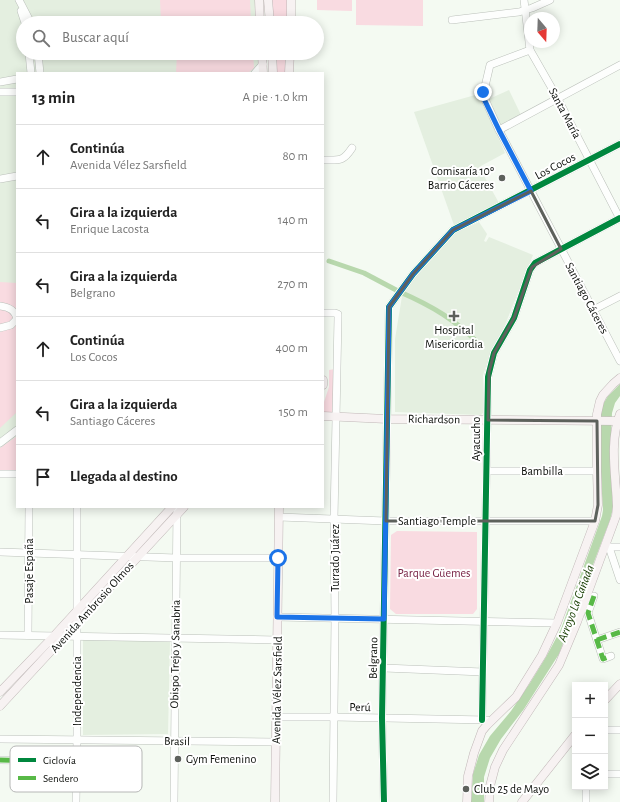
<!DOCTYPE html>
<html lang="es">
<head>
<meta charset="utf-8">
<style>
  :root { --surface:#fff; --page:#f2f2f2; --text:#222; --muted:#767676; --line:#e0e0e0 }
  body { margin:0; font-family:"Alegreya Sans",sans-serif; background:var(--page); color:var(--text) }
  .controls { position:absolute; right:12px; bottom:12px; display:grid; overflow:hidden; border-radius:0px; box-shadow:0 2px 10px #0003 }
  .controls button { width:36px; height:36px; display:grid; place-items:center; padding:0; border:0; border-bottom:1px solid var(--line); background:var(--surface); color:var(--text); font:20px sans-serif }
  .compass { position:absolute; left:524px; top:12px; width:36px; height:36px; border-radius:50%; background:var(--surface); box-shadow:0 2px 10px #0003; rotate:161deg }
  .stop { position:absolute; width:12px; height:12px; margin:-9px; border:3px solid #1a73e8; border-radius:50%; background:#fff }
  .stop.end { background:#1a73e8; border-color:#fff; box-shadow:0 1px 4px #0008 }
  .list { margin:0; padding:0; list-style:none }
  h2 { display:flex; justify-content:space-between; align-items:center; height:52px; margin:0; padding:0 16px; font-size:17px }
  h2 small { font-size:13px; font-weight:400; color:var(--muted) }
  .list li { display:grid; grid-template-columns:26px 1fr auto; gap:12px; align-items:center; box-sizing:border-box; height:64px; padding:0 16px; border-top:1px solid var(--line) }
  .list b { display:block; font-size:15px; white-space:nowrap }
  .list p { margin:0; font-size:13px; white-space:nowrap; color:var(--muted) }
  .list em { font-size:13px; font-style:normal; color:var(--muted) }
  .icon { flex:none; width:22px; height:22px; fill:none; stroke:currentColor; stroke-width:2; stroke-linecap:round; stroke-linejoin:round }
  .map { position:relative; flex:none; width:620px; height:802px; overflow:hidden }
  .search { position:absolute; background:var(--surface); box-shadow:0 2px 10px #0003; left:16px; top:16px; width:308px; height:44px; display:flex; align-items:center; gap:10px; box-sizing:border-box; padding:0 14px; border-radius:22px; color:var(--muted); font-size:15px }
  .panel { position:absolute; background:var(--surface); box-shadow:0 2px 10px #0003; left:16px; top:72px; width:308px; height:436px; border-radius:0px }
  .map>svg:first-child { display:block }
</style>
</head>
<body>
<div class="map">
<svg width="620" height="802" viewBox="0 0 620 802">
  <rect width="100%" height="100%" fill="#f4faf2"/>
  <g fill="#e4efe0">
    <polygon points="0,0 255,0 256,23 23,23 23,53 258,53 260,73 17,73 17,467 0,468"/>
    <polygon points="509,90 521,115 501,125 489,99"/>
    <polygon points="479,94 505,153 479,167 499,203 455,228 414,112"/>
    <polygon points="479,222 487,234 484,241 486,242 489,237 533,255 505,325 491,353 483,375 483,413 481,415 395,412 395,339 403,290 455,233"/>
    <polygon points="83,638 170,641 168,734 83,735"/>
  </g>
  <g fill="#f9dbe1">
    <polygon points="160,0 250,0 251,23 179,23 161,21"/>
    <polygon points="268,0 291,0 291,23 270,23"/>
    <polygon points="317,0 352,0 352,11 317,10"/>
    <polygon points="356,0 423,0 423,26 356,25"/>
    <polygon points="177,53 253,53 254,68 248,73 176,73"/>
    <polygon points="272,53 290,53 289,73 273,73"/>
    <polygon points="0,282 17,283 17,412 0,428"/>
    <polygon points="335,369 333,413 325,413 323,412 323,405 329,387 329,370"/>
    <polygon points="17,436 17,471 0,471 0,448"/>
    <polygon points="397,531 477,532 477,609 473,614 396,614 390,609 391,535"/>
  </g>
  <polygon fill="#b8d8ad" points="620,384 620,396 615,403 612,413 610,459 613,508 610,520 559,654 524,709 501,739 490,758 484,777 484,802 471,802 473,774 479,755 490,736 511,711 530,683 546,657 561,629 602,516 603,510 600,461 600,416 602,406 608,396"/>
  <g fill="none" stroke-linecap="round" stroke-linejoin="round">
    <g stroke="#b8d8ad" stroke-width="5">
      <polyline points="329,261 364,273 398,291"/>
      <path d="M400 292C432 306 456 320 480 345"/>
    </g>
    <g stroke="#bbc0ba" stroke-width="8">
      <g id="minor">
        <polyline points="19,0 31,23"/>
        <polyline points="524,0 530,50 558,99 620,219"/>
        <polyline points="21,11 25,23"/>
        <polyline points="452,20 519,12 532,8 550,0"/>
        <polyline points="530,50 490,65 483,95 499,130 620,361"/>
        <polyline points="29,53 31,73"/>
        <polyline points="38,53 40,73"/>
        <polyline points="255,73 263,64"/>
        <polyline points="0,82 17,79"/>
        <polyline points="0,92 17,92"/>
        <polyline points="499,130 620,65"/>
        <path d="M323 160C339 160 343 162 352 148"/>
        <polyline points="0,179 17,176"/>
        <path d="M0 306C9 307 15 310 17 319L11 325 0 328"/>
        <polyline points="593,310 620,296"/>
        <polyline points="323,313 335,313 338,314 338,317 334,519 335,618 333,802"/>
        <polyline points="0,443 17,430"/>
        <polyline points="487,471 597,471"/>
        <polyline points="0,474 17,474"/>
        <polyline points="279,517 386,521 595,521"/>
        <polyline points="606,547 620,547"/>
        <polyline points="609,547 620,580"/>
        <polyline points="0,552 177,558 278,558"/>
        <polyline points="594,596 588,613 603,659 611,656"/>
        <polyline points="277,617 557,623"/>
        <polyline points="0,635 277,640"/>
        <polyline points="28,635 29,507"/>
        <polyline points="597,640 620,632"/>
        <polyline points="384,668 483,672"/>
        <polyline points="277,717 334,717 487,720"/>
        <polyline points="482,720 488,377 494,353 514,318 530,270 535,263 620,218"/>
        <polyline points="605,730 620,730"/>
        <polyline points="0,739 276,742"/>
        <polyline points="0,760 77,761"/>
        <polyline points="605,774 620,774"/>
        <polyline points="586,787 586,802"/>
        <polyline points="76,802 77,739 77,507"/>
        <polyline points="174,802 177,507"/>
        <polyline points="384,802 382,718 389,307 413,274 453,230 620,144"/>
      </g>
    </g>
    <g stroke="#c0b7b7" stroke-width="9">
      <g id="major">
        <polyline points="259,0 260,23"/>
        <polyline points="268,0 270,23"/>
        <polyline points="291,23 291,0"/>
        <polyline points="262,53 263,73"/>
        <polyline points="272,53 273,73"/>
        <polyline points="289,73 290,53"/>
        <polyline points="323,380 323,385"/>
        <polyline points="323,416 387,419 618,421"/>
        <polyline points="0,692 54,636 172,507"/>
        <polyline points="605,700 620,684"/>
        <polyline points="0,706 184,507"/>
        <polyline points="275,802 279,507"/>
        <polyline points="467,802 468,776 474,753 482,731 487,725 516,697 542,655 557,623 595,521 598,505 597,471 597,414 600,401 603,395 613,384 620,378"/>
        <path d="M489 802 490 786 495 767 503 750 559 665 577 622 616 516 617 506C616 477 609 442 620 414"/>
        <polyline points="522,802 575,735"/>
      </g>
    </g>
    <use href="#minor" stroke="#fdfefd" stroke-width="7"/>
    <use href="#major" stroke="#f7f2f2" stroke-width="8"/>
    <g stroke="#58b947" stroke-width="5" stroke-dasharray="10 5" stroke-linecap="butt">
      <polyline points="594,596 588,613 603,659 611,656"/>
      <polyline points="597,640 620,632"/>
      <polyline points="0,760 77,761"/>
    </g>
    <g stroke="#fff" stroke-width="8">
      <g id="cycleway">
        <polyline points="482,720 488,377 494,353 514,318 530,270 535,263 620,218"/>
        <polyline points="384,802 382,718 389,307 413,274 453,230 620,144"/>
      </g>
    </g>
    <use href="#cycleway" stroke="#00873e" stroke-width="6"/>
  </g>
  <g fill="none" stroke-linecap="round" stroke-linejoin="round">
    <polyline stroke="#1a73e8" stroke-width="5" points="278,558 277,617 384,619 389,307 413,274 453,230 531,191 499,130 484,99 483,92"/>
  </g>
  <path fill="none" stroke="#5d615c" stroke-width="3" stroke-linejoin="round" d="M531 191 561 249 532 267 514 318 494 353 489 372 488 420 597 421 598 505 595 521H386L389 307 413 274 453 230Z"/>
  <g fill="#5d615c" stroke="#fff" stroke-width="1.5">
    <circle cx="502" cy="178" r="4"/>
    <path d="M452 310h4v4h4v4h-4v4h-4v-4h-4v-4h4z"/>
    <circle cx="178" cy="759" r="4"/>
    <circle cx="466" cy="789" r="4"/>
  </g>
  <g text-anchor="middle" stroke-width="4" stroke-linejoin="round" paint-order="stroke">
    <g font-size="12" fill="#0c0f0b" stroke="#fff">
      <text transform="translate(565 113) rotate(62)" y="4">Santa María</text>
      <text transform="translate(555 166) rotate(-28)" y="4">Los Cocos</text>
      <text transform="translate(587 298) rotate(62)" y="4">Santiago Cáceres</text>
      <text transform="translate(434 419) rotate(1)" y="4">Richardson</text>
      <text transform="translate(476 439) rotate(-90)" y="4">Ayacucho</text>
      <text x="542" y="475">Bambilla</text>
      <text x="437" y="525">Santiago Temple</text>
      <text transform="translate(335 558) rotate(-90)" y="4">Turrado Juárez</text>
      <text transform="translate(29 571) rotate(-90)" y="4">Pasaje España</text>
      <text transform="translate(92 607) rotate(-48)" y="4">Avenida Ambrosio Olmos</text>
      <text transform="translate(175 654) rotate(-89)" y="4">Obispo Trejo y Sanabria</text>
      <text transform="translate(373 658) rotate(-89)" y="4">Belgrano</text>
      <text transform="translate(277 690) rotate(-89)" y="4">Avenida Vélez Sarsfield</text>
      <text transform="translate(77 691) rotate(-90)" y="4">Independencia</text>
      <text transform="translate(360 707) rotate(1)" y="4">Perú</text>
      <text transform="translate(177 741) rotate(1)" y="4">Brasil</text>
    </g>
    <g font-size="12" fill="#0c0f0b" stroke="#fff" text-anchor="start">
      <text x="494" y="175" text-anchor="end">Comisaría 10º<tspan x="494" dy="14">Barrio Cáceres</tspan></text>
      <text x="454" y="334" text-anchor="middle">Hospital<tspan x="454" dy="14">Misericordia</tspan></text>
      <text x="186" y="763">Gym Femenino</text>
      <text x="474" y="793">Club 25 de Mayo</text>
    </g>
    <g font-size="12" fill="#782345" stroke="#fff">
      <text x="434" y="577">Parque Güemes</text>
    </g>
    <g font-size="13" font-style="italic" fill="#163d00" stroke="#fff">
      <text transform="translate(575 603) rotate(-69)" y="5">Arroyo La Cañada</text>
    </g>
  </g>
  <rect x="10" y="746" width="132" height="46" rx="6" fill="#fff" stroke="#b6b7b6" stroke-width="1"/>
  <rect x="18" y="758" width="18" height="4" fill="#00873e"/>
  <rect x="18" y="776" width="18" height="4" fill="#58b947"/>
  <g font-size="11" fill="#0c0f0b">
    <text x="43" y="764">Ciclovía</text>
    <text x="43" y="782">Sendero</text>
  </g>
</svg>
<div class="controls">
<button>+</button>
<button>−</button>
<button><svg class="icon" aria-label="layers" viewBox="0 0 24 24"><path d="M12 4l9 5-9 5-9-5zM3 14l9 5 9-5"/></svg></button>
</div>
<svg class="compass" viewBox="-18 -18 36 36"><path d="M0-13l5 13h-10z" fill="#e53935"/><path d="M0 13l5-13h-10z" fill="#767676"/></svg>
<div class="stop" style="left:278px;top:558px"></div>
<div class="stop end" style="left:483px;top:92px"></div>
<div class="search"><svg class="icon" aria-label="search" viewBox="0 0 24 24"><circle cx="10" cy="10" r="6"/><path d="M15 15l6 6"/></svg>Buscar aquí</div>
<section class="panel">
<h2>13 min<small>A pie · 1.0 km</small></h2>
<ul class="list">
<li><svg class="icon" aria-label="ahead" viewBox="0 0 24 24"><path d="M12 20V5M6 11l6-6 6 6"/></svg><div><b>Continúa</b><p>Avenida Vélez Sarsfield</p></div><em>80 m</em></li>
<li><svg class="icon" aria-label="left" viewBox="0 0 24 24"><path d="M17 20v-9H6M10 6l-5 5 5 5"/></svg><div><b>Gira a la izquierda</b><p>Enrique Lacosta</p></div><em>140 m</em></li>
<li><svg class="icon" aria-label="left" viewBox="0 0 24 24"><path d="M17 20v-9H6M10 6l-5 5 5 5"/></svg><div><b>Gira a la izquierda</b><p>Belgrano</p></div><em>270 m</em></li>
<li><svg class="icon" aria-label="ahead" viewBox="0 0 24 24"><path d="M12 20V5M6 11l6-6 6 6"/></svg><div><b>Continúa</b><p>Los Cocos</p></div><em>400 m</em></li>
<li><svg class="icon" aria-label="left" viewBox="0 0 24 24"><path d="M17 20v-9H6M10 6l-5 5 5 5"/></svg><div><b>Gira a la izquierda</b><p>Santiago Cáceres</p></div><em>150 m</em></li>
<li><svg class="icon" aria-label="arrive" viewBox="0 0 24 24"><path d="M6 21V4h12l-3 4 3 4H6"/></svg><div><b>Llegada al destino</b></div></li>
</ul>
</section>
</div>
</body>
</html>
